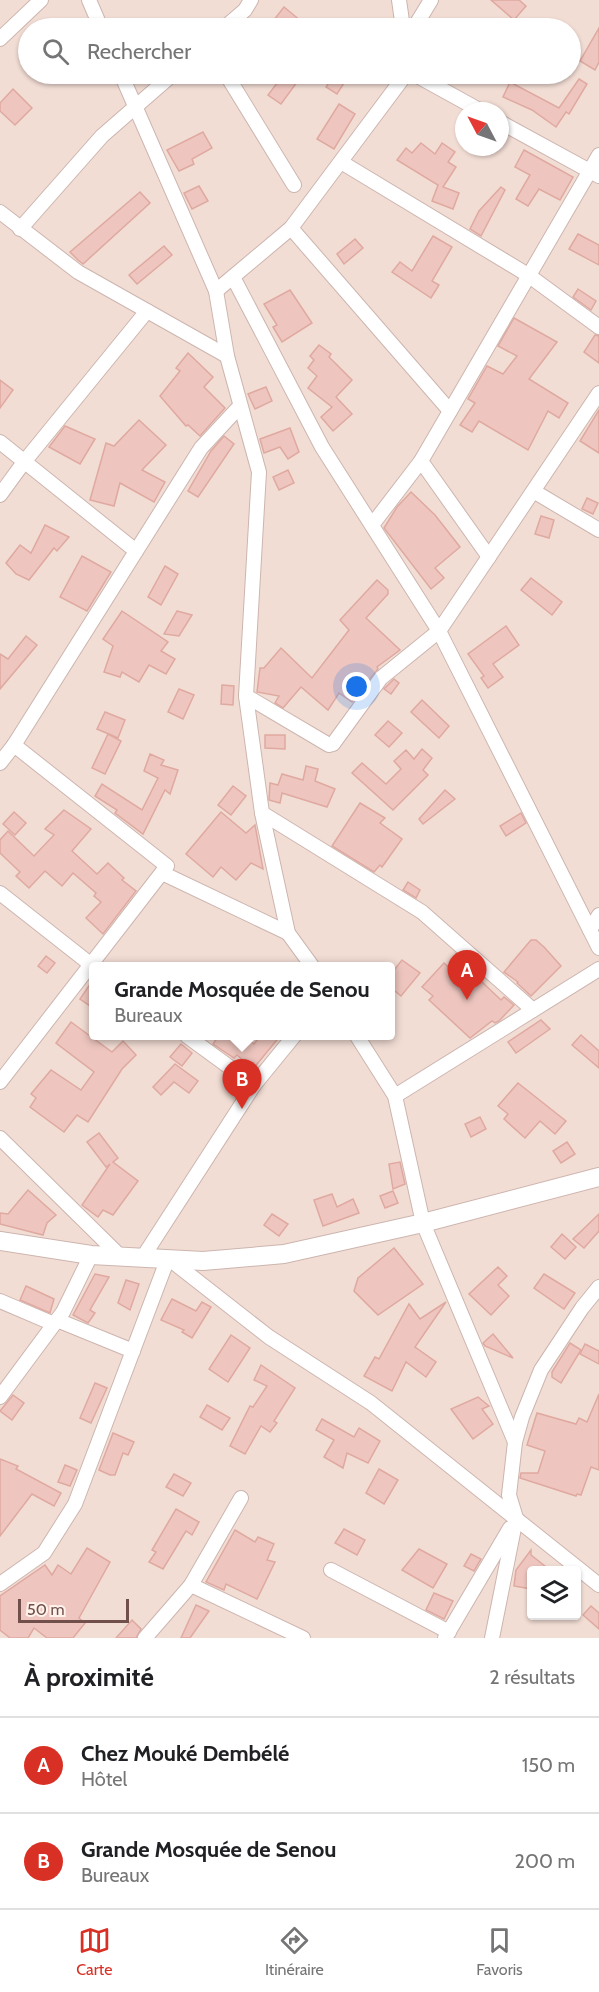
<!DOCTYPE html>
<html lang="fr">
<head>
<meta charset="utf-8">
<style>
  :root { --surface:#fff; --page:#f6f6f6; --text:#202124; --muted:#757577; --line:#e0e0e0; --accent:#d93025 }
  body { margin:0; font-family:Cabin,sans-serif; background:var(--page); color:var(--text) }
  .controls { position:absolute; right:18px; bottom:18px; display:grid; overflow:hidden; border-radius:6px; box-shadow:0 2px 4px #0004 }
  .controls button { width:54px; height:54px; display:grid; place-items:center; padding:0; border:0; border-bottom:2px solid var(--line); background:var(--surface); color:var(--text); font:30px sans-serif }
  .compass { position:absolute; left:455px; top:102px; width:54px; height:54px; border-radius:50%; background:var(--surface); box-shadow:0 2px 4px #0004; rotate:311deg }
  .scale { position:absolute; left:18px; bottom:15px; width:111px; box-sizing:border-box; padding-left:6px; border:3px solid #71504c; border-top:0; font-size:16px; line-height:21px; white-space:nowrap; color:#71504c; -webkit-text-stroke:4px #fef2eb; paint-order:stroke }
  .you { position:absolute; left:357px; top:687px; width:21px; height:21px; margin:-15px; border:4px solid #fff; border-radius:50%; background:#1a73e8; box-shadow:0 0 0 9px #1a73e833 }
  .badge { display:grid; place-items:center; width:39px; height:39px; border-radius:50%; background:var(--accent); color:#fff; font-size:20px; font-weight:700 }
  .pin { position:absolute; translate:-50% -50px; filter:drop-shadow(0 2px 3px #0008) }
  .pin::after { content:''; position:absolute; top:32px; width:21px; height:18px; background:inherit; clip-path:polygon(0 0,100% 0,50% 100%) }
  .popup { position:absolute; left:89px; top:962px; width:306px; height:78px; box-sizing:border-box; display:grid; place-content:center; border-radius:6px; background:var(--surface); filter:drop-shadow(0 2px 4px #0005); font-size:20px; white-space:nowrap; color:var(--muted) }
  .popup b { font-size:22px; color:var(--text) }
  .popup::after { content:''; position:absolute; left:50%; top:100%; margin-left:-12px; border:12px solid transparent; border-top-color:var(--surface) }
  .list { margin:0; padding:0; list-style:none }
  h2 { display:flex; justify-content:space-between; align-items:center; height:78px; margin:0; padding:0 24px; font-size:26px }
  h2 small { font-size:20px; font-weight:400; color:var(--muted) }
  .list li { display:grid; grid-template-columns:39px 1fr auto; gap:18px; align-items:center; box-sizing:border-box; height:96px; padding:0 24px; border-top:2px solid var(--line) }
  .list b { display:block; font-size:22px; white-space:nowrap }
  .list p { margin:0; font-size:20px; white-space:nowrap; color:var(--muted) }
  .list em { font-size:20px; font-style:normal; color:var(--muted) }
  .icon { flex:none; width:33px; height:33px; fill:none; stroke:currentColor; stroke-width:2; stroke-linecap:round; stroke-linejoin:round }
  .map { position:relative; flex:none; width:599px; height:1638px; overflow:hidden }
  .search { position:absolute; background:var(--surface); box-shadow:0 2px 4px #0004; left:18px; right:18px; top:18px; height:66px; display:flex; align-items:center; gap:15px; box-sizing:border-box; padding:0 21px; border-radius:33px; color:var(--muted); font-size:22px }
  .sheet { height:270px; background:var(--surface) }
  nav { display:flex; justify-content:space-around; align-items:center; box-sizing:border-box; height:84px; border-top:2px solid var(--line); background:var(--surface); font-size:16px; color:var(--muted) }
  nav a { display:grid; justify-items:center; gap:3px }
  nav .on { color:var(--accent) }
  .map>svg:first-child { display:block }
</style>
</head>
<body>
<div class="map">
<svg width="599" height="1638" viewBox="0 0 599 1638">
  <rect width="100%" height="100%" fill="#fbede5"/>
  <path fill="#f2ddd4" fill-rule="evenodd" d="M0 0H599V1638H0ZM28 28H570V74H28ZM464 111H500V147H464ZM94 966H391V1036H94ZM532 1570H576V1616H532Z"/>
  <g fill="#eec6bf" stroke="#dfa9a0" stroke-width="1.5">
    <polygon points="491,0 519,0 526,6 514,20"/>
    <polygon points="284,7 301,21 295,28 282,28 273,21"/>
    <polygon points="599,28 599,62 595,70 580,61"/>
    <polygon points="284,74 303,74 281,104 268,95"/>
    <polygon points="333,76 344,83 337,94 326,87"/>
    <polygon points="579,79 587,84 569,114 566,112 556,127 532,110 503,97 510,82 559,108"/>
    <polygon points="13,89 32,108 15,125 0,111 0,103"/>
    <polygon points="339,104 355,114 334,149 317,139"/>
    <polygon points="203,132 212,148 192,159 194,164 179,171 167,150"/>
    <polygon points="421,143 435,154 442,143 455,152 448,162 456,167 443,187 459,193 453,209 432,201 438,185 397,160 406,148 412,153"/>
    <polygon points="524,150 573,177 560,200 539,189 528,206 516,199 530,175 515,167"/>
    <polygon points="199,186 208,201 192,209 184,193"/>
    <polygon points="501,187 505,190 481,236 470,229 479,211"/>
    <polygon points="140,192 150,203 83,264 78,260 70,252"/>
    <polygon points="578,234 599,245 599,265 569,249"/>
    <polygon points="433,236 452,247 432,281 439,285 431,298 392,272 400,262 412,271"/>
    <polygon points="355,239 363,248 344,264 337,254"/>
    <polygon points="164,246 172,255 137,284 129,275"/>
    <polygon points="578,289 596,301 591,310 573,297"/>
    <polygon points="290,290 312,323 282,342 273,327 277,325 264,304"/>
    <polygon points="514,318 557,342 529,379 568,403 559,418 548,411 528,450 479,421 472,432 460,425 475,403 468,399 487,366 503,374 517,356 498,346"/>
    <polygon points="595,335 599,336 599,363 584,352"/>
    <polygon points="319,345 331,354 329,357 352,380 336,397 352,414 333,431 321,417 332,407 308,388 317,376 308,368 314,360 310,356"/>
    <polygon points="188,353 213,377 204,387 225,408 200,436 188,425 186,426 160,396 180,371 176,368"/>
    <polygon points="0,380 13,390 0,408"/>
    <polygon points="266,387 272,401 255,409 248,394"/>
    <polygon points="599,410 599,453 580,441"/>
    <polygon points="139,420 166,445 142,470 165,482 154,502 120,483 114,506 90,500 106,443 114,446"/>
    <polygon points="65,426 95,439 80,464 49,447"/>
    <polygon points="290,428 299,452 288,459 280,447 264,453 260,439"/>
    <polygon points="224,436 234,444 198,497 188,491 211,451"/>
    <polygon points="288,470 294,483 279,490 273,477"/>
    <polygon points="411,492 435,515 460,547 435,568 444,578 431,589 384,528 397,507"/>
    <polygon points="587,498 598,503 593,514 582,509"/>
    <polygon points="541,516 554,520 549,538 535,534"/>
    <polygon points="45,525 69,537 57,551 54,548 29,580 16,574 6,563 20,545 31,553"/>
    <polygon points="82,556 111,572 87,611 60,597"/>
    <polygon points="165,566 178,574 161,605 148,597"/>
    <polygon points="531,578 562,602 552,615 521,590"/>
    <polygon points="377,580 388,590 388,594 366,618 400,650 377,667 378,669 352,702 339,693 328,710 301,687 283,708 275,703 279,696 257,692 260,668 264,668 281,648 312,678 349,630 340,620"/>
    <polygon points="122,611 168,642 161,651 175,659 166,674 149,665 139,682 122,672 120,677 104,672 113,646 103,639"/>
    <polygon points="177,611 192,615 179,636 164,634"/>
    <polygon points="506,626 519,645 493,664 503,677 488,688 481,678 484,676 468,654"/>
    <polygon points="26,636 37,645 0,689 0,654 8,659"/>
    <polygon points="394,679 399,683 391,694 384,689"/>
    <polygon points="222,685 234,686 233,705 221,704"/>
    <polygon points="179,689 194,695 183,719 168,712"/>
    <polygon points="422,700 449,726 439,738 411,712"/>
    <polygon points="105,712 125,720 118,738 97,729"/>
    <polygon points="388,721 402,733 389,747 375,735"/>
    <polygon points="108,734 121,741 105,774 92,768"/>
    <polygon points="265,735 285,735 285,749 265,748"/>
    <polygon points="422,749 432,758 423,770 428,775 393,810 352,773 362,763 386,784 401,769 394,761 406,750 414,759"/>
    <polygon points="150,754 164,760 161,765 178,770 170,794 165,790 143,834 115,813 117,810 95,796 102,784 142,810 158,778 144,771"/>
    <polygon points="306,766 318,769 315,781 335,789 327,807 282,793 280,803 269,800 270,783 278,785 282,774 303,780"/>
    <polygon points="233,786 246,796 231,815 218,805"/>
    <polygon points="445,790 455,799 423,824 419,819"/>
    <polygon points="360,803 385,818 380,823 402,839 382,867 380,865 374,872 332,846"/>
    <polygon points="64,810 91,829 72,851 97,874 108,863 124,878 122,880 136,891 103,934 86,918 101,902 94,896 96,893 73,873 62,886 45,871 29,888 16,876 20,872 0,853 0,840 8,831 34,856 54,835 45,829"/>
    <polygon points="14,812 26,823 15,835 3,824"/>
    <polygon points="221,812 246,833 255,825 263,869 251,863 236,880 221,867 213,877 186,854"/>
    <polygon points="521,813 526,823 506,836 500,826"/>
    <polygon points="408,882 420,890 416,898 403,890"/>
    <polygon points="531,940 536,940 544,947 561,966 531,996 517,983 518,982 504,972"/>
    <polygon points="46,956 55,963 47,973 38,966"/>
    <polygon points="402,960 420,973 401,996 390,987 390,975"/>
    <polygon points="444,963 455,973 463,964 501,1000 504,997 514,1005 499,1021 495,1023 492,1021 470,1038 429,1000 433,996 422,987"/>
    <polygon points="93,980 93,1008 80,999"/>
    <polygon points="541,1020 550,1029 516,1053 508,1042"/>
    <polygon points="71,1022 112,1052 123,1041 136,1055 122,1069 88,1122 77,1115 64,1132 30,1107 36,1098 31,1094 51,1070 81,1090 94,1072 56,1043"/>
    <polygon points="219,1035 242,1035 254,1044 261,1035 281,1035 253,1069 237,1055 234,1058 213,1044"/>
    <polygon points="581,1035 599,1051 599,1068 572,1045"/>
    <polygon points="181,1044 192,1053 182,1066 170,1057"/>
    <polygon points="175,1064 198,1081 189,1093 174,1082 161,1095 153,1087"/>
    <polygon points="518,1083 566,1121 555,1134 540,1121 525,1138 504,1119 508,1114 498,1106"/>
    <polygon points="480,1117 486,1129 471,1137 465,1124"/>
    <polygon points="99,1133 118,1158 113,1162 138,1181 113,1215 103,1210 98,1217 82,1205 110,1164 106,1167 87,1142"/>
    <polygon points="567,1142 575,1154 561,1163 553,1151"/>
    <polygon points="400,1162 405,1184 393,1189 389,1164"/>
    <polygon points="28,1190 56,1215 47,1223 43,1235 0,1224 0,1213 8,1214"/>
    <polygon points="393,1191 398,1203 385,1208 380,1196"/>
    <polygon points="332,1194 337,1207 353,1199 359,1213 323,1226 314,1200"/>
    <polygon points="272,1214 288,1224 279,1236 264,1225"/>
    <polygon points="599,1214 599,1231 584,1248 573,1239"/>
    <polygon points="562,1234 576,1247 565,1259 551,1247"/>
    <polygon points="394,1248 423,1284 378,1315 354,1291 358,1278"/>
    <polygon points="498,1267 507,1276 498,1285 509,1296 491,1315 469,1294"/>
    <polygon points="95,1274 109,1277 90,1310 95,1313 88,1323 73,1315"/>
    <polygon points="544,1274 575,1293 564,1309 534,1288"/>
    <polygon points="126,1280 139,1284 130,1310 118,1303"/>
    <polygon points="26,1286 54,1299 50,1313 20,1300"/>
    <polygon points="172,1299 196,1311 202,1302 211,1307 192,1338 182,1332 184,1330 161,1320"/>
    <polygon points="446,1302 415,1347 436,1362 426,1377 406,1362 392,1391 364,1376 375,1357 379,1359 409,1304 420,1319"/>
    <polygon points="493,1334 513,1358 485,1346 483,1343"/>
    <polygon points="231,1335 250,1348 228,1382 209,1369"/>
    <polygon points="570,1343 581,1350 561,1383 552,1377 552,1372"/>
    <polygon points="585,1344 599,1351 599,1364 580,1354"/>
    <polygon points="261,1365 295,1388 274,1421 277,1423 270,1432 261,1426 245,1454 230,1446 250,1406 253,1407 267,1386 254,1380"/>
    <polygon points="95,1383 107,1388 91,1423 80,1418"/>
    <polygon points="599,1394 599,1470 591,1467 581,1495 577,1494 576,1496 520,1478 521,1473 538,1473 545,1451 527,1445 537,1413 576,1424 579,1418 587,1422"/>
    <polygon points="13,1395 24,1403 12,1420 0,1411"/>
    <polygon points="478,1397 489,1406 482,1409 493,1424 473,1439 451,1409"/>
    <polygon points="207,1405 230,1418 222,1430 200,1417"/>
    <polygon points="322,1419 354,1437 359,1428 380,1441 368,1463 347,1453 343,1468 324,1457 334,1440 316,1430"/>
    <polygon points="113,1433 134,1442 128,1455 123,1453 115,1475 110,1475 99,1470"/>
    <polygon points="0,1459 18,1466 16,1469 61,1493 54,1506 32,1494 0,1536"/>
    <polygon points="65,1465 77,1470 70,1486 58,1482"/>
    <polygon points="379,1469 398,1480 384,1504 366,1493"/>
    <polygon points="174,1474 191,1483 183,1496 166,1487"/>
    <polygon points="176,1509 199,1522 192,1535 186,1531 163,1569 149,1562 156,1552 152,1550"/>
    <polygon points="344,1529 365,1540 357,1555 335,1543"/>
    <polygon points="235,1530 255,1542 258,1537 274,1544 267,1560 275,1562 257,1599 226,1584 224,1590 206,1582"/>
    <polygon points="87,1548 110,1562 79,1618 85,1623 73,1638 47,1638 34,1628 28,1638 10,1638 0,1630 0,1596 45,1565 52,1575 58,1565 71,1574"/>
    <polygon points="419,1549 447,1564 433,1588 402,1570"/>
    <polygon points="531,1550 531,1555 550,1570 531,1570 531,1589 514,1586 516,1570"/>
    <polygon points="471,1554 481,1559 474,1571 464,1566"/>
    <polygon points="434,1593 453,1601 444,1619 426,1610"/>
    <polygon points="196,1605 209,1611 190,1638 181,1638"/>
    <polygon points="591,1606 599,1613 599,1629 583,1615"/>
    <polygon points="132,1620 141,1629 136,1638 116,1638"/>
  </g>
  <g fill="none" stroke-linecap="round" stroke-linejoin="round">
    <g stroke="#cdb5af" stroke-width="16">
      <g id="minor">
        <polyline points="89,0 101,28"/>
        <polyline points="399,0 403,28"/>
        <polyline points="224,28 245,10 251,0"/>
        <polyline points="414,28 431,0"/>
        <polyline points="0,39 41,0"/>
        <polyline points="121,74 216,291 227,356 259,472 246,696 262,813 288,933 312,966"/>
        <polyline points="226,74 294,185"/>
        <polyline points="414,74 481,111"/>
        <polyline points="500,122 599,176"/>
        <polyline points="341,162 528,275 599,327"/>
        <polyline points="0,212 78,272 227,356"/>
        <polyline points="291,228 450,411"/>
        <polyline points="20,229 102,136 173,74"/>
        <polyline points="233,277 322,447 439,631 599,948"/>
        <polyline points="216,291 291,228 406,74"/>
        <polyline points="0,442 136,551"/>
        <polyline points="421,461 489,557"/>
        <polyline points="535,492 599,530"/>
        <polyline points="0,495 24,462 147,311"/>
        <polyline points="372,525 421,461 599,155"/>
        <polyline points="246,696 329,745 333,744 381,678 439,631 599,393"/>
        <polyline points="14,745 201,448 240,406"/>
        <polyline points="0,763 14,745 167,866 0,1082"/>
        <polyline points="262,813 422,912 533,1010"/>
        <polyline points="162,873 288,933"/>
        <polyline points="0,893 94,967"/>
        <polyline points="590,930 599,915"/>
        <polyline points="187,1036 254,1085"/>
        <polyline points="357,1036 395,1096 423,1223 515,1442"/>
        <polyline points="395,1096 599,969"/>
        <polyline points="0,1138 120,1256"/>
        <polyline points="143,1257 254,1085 294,1036"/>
        <polyline points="0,1301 54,1324"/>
        <polyline points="57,1320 133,1351"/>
        <polyline points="0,1397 63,1312 91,1255"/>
        <polyline points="331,1570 449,1632"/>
        <polyline points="0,1584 44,1553 75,1504 168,1258 269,1337 371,1403 599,1585"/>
        <polyline points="191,1585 303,1638"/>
        <polyline points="145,1638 191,1585 241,1498"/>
        <polyline points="445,1638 510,1528"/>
        <polyline points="492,1638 516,1518 509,1495 515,1442 522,1417 541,1370 582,1308 599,1287"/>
      </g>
    </g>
    <g stroke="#cdb5af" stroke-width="20">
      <polyline id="tertiary" points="0,1241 91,1255 203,1261 284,1254 423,1223 599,1177"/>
    </g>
    <use href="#minor" stroke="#fff" stroke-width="14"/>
    <use href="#tertiary" stroke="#fff" stroke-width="18"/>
  </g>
</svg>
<div class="controls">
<button><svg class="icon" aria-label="layers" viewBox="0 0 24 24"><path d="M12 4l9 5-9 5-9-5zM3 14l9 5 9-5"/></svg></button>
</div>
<svg class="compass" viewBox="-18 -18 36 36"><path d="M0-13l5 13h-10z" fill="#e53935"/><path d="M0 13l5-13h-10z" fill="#757577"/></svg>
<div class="scale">50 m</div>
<div class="you"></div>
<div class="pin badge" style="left:467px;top:1000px">A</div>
<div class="pin badge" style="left:242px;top:1109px">B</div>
<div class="popup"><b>Grande Mosquée de Senou</b>Bureaux</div>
<div class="search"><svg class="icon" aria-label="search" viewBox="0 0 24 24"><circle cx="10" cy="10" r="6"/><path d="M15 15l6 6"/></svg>Rechercher</div>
</div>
<section class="sheet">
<h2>À proximité<small>2 résultats</small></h2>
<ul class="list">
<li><span class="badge">A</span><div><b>Chez Mouké Dembélé</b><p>Hôtel</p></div><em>150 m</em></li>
<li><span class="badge">B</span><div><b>Grande Mosquée de Senou</b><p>Bureaux</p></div><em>200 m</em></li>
</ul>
</section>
<nav>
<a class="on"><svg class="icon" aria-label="map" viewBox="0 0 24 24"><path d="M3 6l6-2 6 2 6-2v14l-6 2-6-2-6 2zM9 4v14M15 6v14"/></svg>Carte</a>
<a><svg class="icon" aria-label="directions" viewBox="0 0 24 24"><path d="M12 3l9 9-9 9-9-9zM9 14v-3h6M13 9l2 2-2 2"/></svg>Itinéraire</a>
<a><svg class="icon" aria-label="saved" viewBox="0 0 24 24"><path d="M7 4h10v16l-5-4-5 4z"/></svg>Favoris</a>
</nav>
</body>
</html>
